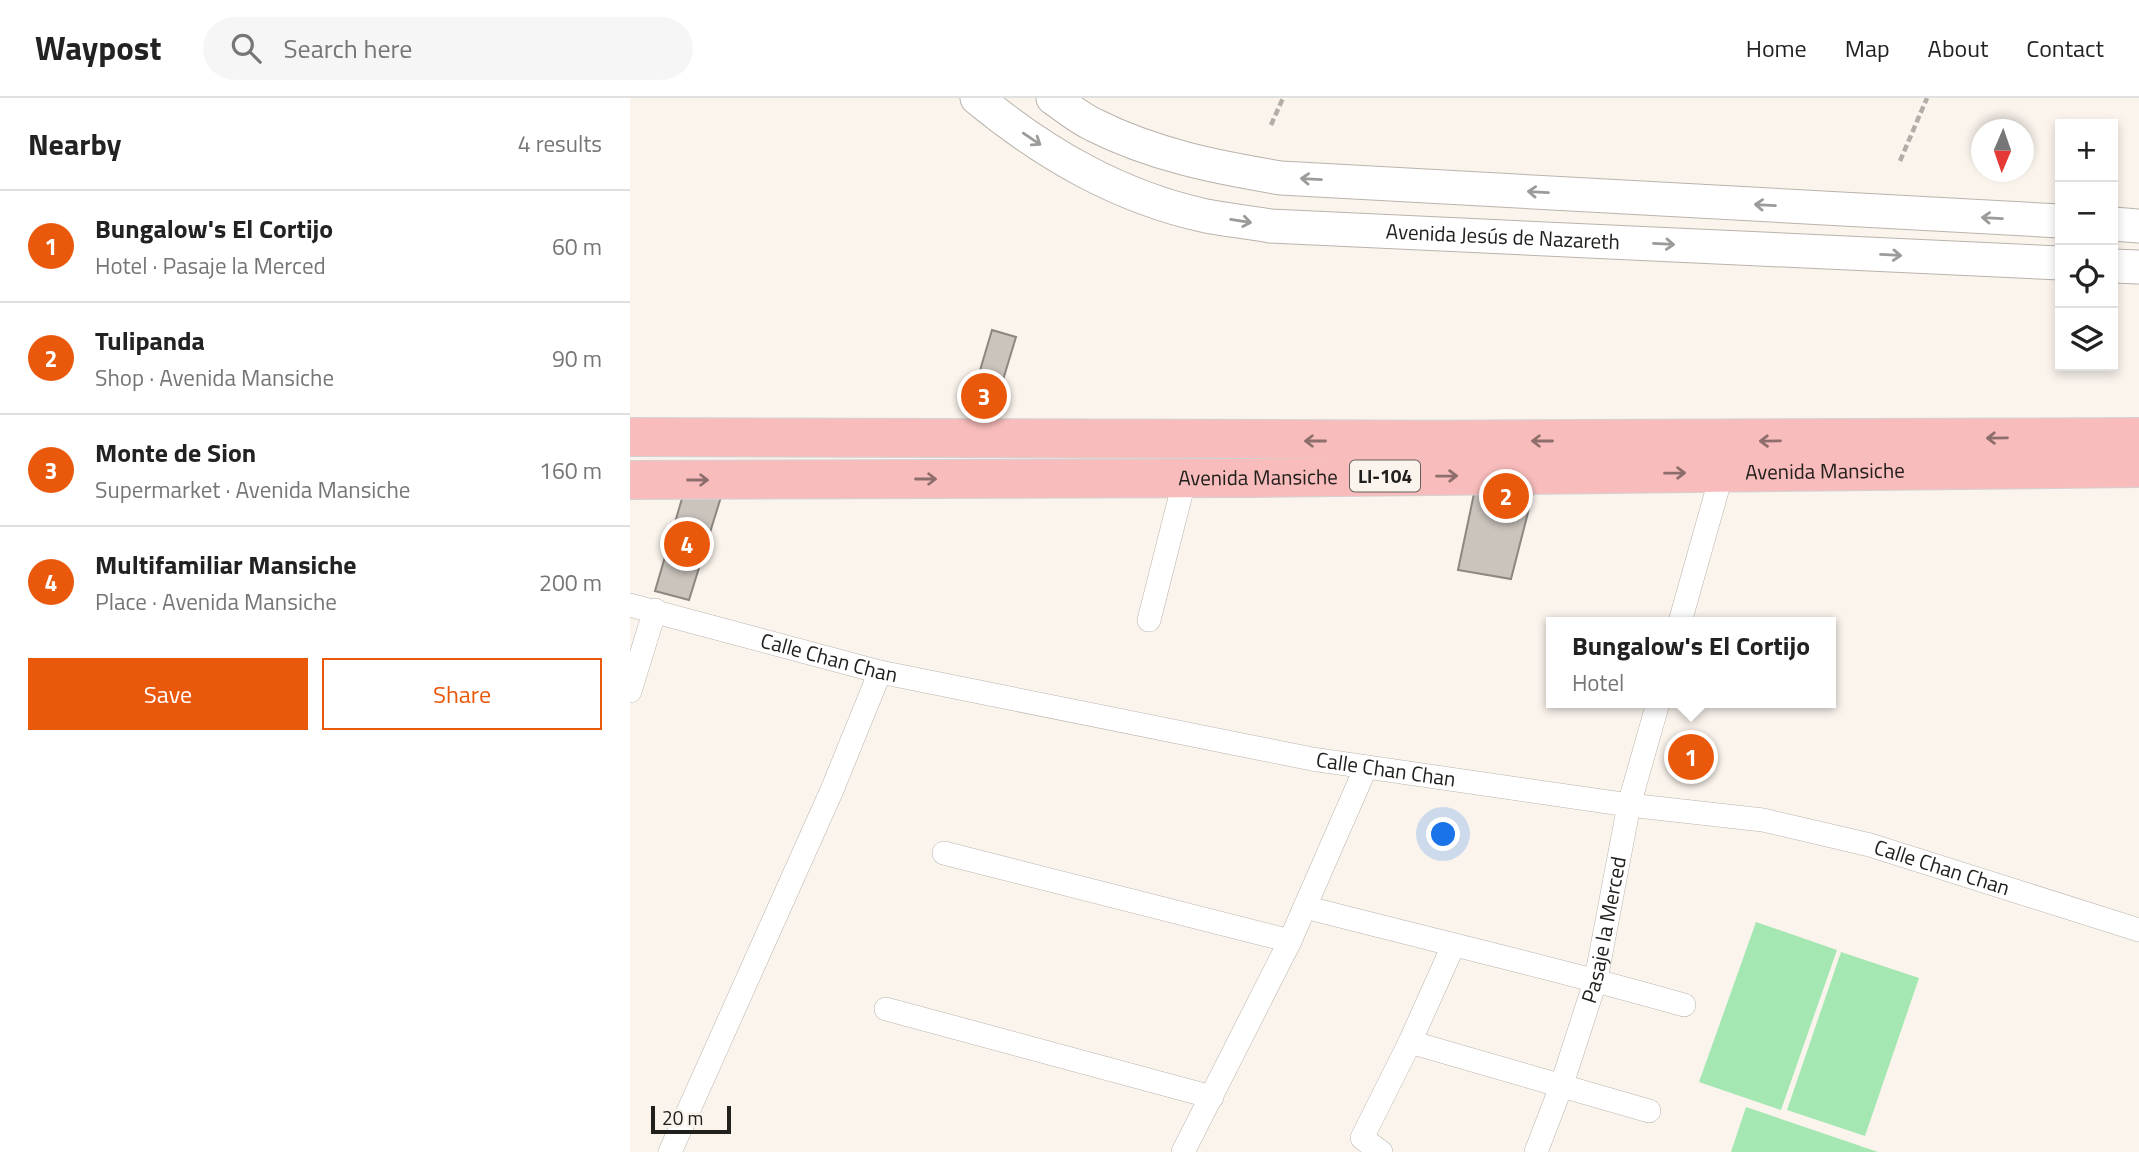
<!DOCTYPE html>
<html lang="en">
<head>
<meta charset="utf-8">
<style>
  :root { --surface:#fff; --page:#f6f6f6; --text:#222; --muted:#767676; --line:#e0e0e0; --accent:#ea580c }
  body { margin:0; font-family:"Titillium Web",sans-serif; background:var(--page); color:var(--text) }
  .controls { position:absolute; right:21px; top:21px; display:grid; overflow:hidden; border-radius:0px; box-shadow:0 4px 10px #0003 }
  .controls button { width:63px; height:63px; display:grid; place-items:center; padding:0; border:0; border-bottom:2px solid var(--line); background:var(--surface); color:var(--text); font:35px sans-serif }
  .compass { position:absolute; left:1341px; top:21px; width:63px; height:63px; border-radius:50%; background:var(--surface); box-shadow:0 4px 10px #0003; rotate:182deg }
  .scale { position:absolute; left:21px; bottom:18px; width:80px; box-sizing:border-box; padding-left:7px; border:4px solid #22201d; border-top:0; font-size:19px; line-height:24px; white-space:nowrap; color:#22201d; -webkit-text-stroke:5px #fbf4ed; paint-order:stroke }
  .you { position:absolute; left:814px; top:737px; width:24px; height:24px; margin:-18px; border:5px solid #fff; border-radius:50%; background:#1a73e8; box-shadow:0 0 0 10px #1a73e833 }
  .badge { display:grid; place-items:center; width:46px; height:46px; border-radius:50%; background:var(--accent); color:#fff; font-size:23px; font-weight:700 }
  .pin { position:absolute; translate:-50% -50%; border:4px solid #fff; box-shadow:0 2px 7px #0006 }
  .popup { position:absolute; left:916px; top:519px; width:290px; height:91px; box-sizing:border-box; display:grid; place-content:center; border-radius:0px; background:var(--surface); filter:drop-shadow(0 2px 5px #0005); font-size:23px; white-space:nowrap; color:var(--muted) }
  .popup b { font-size:26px; color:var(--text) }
  .popup::after { content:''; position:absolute; left:50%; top:100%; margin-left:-14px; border:14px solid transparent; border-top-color:var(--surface) }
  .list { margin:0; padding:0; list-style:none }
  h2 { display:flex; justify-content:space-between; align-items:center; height:91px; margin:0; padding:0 28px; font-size:30px }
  h2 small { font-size:23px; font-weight:400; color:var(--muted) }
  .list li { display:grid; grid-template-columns:46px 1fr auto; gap:21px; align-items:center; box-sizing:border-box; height:112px; padding:0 28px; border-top:2px solid var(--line) }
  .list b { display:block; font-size:26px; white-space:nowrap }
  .list p { margin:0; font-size:23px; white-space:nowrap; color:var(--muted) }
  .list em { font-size:23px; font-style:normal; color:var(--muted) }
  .actions { display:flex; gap:14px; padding:21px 28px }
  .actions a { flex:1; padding:16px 0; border:2px solid var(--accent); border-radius:0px; text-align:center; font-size:24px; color:var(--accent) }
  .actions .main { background:var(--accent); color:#fff }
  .icon { flex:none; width:38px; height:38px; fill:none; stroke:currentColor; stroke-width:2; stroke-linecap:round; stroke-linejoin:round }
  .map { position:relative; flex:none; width:1509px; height:1054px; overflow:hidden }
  header { display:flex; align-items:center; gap:42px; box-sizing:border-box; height:98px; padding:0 35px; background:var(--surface); border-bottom:2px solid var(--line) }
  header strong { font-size:33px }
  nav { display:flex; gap:38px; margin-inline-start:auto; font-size:24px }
  .search { width:490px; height:63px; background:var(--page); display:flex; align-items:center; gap:18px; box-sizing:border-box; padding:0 24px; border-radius:38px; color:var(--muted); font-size:26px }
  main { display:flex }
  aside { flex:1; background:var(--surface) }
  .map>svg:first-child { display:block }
</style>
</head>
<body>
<header>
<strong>Waypost</strong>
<div class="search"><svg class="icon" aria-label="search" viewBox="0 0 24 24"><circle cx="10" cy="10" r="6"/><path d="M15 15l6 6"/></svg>Search here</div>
<nav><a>Home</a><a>Map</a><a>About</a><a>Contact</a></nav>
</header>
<main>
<aside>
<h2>Nearby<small>4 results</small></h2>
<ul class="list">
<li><span class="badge">1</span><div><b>Bungalow's El Cortijo</b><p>Hotel · Pasaje la Merced</p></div><em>60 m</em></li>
<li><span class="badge">2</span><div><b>Tulipanda</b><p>Shop · Avenida Mansiche</p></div><em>90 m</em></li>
<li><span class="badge">3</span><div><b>Monte de Sion</b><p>Supermarket · Avenida Mansiche</p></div><em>160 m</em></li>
<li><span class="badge">4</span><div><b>Multifamiliar Mansiche</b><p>Place · Avenida Mansiche</p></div><em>200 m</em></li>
</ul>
<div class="actions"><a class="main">Save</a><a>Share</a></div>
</aside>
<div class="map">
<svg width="1509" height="1054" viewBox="0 0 1509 1054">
  <rect width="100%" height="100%" fill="#fbf4ed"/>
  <g fill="#a5e7b3">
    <polygon points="1126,824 1207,852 1151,1012 1069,984"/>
    <polygon points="1211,854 1289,880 1235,1038 1157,1012"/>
    <polygon points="1116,1009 1248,1054 1101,1054"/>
  </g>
  <g fill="#cbc4bd" stroke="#8d8780" stroke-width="2">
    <polygon points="362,232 386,239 366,305 340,306"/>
    <polygon points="846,386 905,387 881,481 828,472"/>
    <polygon points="53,397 91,399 59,502 25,493"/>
  </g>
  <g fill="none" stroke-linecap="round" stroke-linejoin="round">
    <g stroke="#bab3ac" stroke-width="24">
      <g id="street">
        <path id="s1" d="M0 507 250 574 682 661 999 707 1133 722 1240 747 1509 832"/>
        <polyline points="519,522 555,380"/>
        <polyline points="1050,524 1092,375 1093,364"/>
        <polyline points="0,593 25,512"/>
        <polyline points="314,755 660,843"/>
        <path d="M675 809C801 842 929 871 1054 907"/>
        <polyline points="256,911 582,999"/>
        <polyline points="780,944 1019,1013"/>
        <polyline points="40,1054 202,692 250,574"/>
        <polyline points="553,1054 660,843 736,669"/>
        <polyline points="751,1054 732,1040 780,944 823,848"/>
        <path id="s2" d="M906 1054 932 986 966 881 999 707 1028 605"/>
      </g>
    </g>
    <g stroke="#bab3ac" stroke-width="35">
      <g id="secondary">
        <path id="s3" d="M347 0C415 56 489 99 576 118 597 122 619 124 640 128L1430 165"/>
        <path d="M423 0C436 9 449 20 464 27 524 57 585 69 651 80L1430 123"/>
        <polyline points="1483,126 1509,128"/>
        <polyline points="1483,168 1509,169"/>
      </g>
    </g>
    <g stroke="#d3d2d2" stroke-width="40">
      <g id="highway">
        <path d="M0 339C503 342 1006 343 1509 339"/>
        <path id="s4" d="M0 382 621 380 1509 370"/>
      </g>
    </g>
    <g stroke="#b3ada8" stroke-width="4.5" stroke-dasharray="7 3.5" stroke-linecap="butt">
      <polyline points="641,27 653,0"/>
      <polyline points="1270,63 1297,0"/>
    </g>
    <use href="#street" stroke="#fff" stroke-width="23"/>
    <use href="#secondary" stroke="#fff" stroke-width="33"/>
    <use href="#highway" stroke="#f9bcbc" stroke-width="38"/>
  </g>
  <defs><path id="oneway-shaft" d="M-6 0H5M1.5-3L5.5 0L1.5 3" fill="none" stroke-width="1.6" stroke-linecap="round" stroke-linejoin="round" transform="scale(1.75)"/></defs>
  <g stroke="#9c9b99">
    <use href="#oneway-shaft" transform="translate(402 41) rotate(34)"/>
    <use href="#oneway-shaft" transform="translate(681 81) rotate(-177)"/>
    <use href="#oneway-shaft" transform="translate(908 94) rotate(-177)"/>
    <use href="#oneway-shaft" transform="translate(1135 107) rotate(-177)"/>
    <use href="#oneway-shaft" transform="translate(1362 120) rotate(-177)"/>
    <use href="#oneway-shaft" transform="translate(611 123) rotate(9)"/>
    <use href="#oneway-shaft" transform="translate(1034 146) rotate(3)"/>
    <use href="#oneway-shaft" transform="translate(1261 157) rotate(3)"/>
  </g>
  <g stroke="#8e6e6c">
    <use href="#oneway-shaft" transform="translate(1367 340) rotate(179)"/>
    <use href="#oneway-shaft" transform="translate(685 343) rotate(180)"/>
    <use href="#oneway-shaft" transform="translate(912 343) rotate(-180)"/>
    <use href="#oneway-shaft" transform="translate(1140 343) rotate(179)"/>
    <use href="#oneway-shaft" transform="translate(1045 375) rotate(-1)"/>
    <use href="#oneway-shaft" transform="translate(817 378) rotate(-1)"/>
    <use href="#oneway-shaft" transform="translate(296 381)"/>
    <use href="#oneway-shaft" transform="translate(68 382)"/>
  </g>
  <g text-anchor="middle" stroke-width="5" stroke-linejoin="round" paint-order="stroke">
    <rect fill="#fbf4ed" stroke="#63605b" stroke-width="2" x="720" y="362.5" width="70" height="31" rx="5"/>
    <g font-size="19" font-weight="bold" fill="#22201d">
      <text x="755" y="385">LI-104</text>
    </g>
    <g font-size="21" fill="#22201d" stroke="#fbf4ed">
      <text dy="7" stroke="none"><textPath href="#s3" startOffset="558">Avenida Jesús de Nazareth</textPath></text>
      <text dy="7" stroke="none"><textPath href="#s4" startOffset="1195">Avenida Mansiche</textPath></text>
      <text dy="7" stroke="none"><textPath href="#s4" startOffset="628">Avenida Mansiche</textPath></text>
      <text dy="7" stroke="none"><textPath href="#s1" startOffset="206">Calle Chan Chan</textPath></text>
      <text dy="7" stroke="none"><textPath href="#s1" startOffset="774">Calle Chan Chan</textPath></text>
      <text dy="7" stroke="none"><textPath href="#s1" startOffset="1340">Calle Chan Chan</textPath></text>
      <text dy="7" stroke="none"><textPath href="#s2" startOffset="233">Pasaje la Merced</textPath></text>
    </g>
  </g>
</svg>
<div class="controls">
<button>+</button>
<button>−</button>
<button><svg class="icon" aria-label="locate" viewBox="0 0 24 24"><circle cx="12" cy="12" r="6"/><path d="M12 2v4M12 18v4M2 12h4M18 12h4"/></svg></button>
<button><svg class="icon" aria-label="layers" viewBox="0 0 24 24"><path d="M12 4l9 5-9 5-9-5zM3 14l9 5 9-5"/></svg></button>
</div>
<svg class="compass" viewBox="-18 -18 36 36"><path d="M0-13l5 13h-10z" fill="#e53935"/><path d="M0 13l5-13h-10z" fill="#767676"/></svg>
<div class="scale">20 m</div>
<div class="you"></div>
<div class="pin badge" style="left:1061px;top:659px">1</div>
<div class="popup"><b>Bungalow's El Cortijo</b>Hotel</div>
<div class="pin badge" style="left:876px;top:398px">2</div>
<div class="pin badge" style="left:354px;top:298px">3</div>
<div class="pin badge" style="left:57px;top:446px">4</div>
</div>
</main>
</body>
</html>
